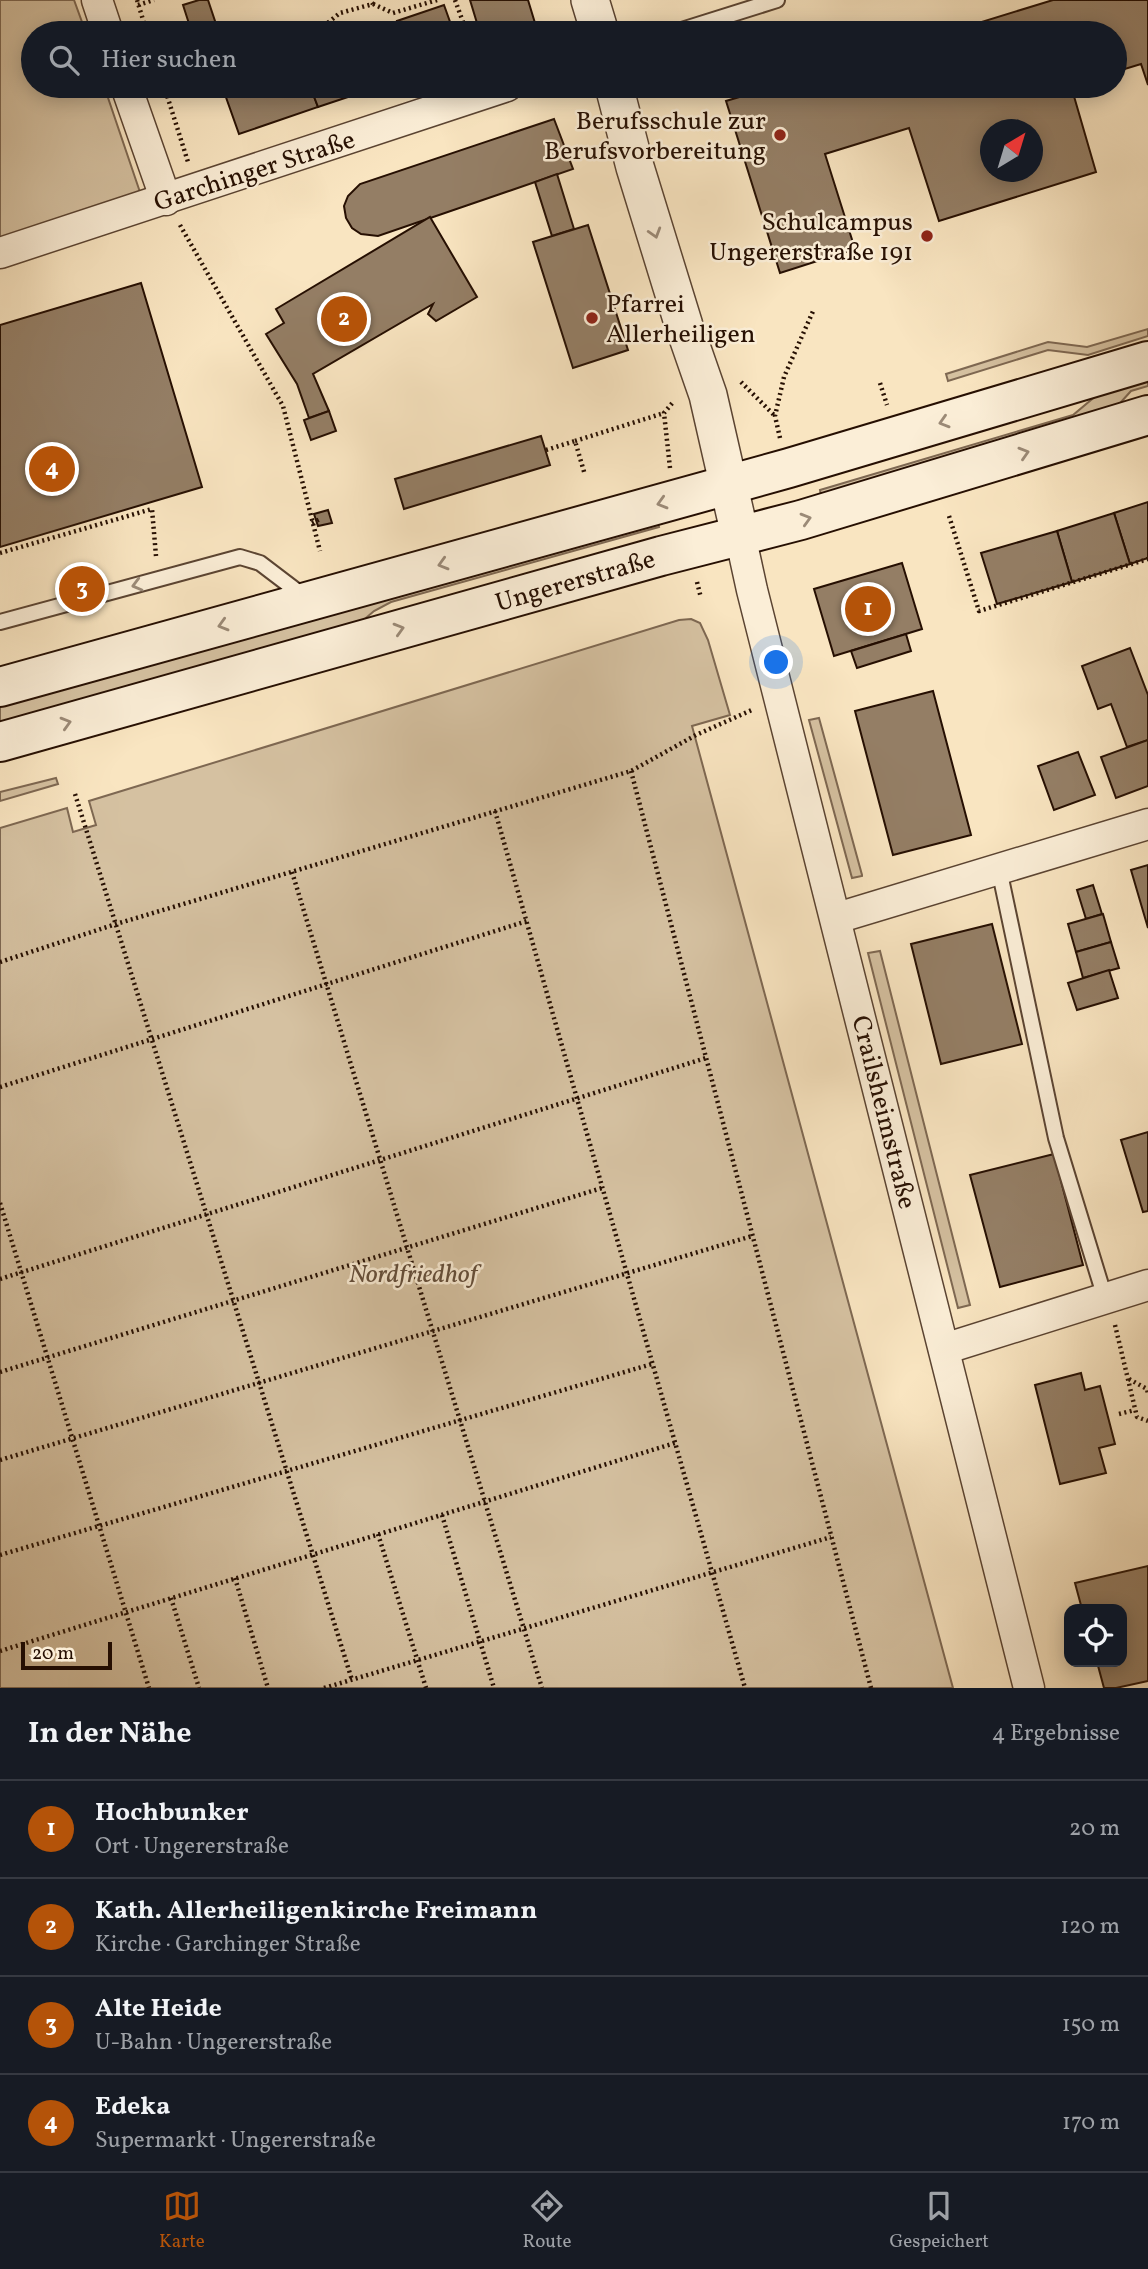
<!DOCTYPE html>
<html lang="de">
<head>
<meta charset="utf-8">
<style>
  :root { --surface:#171b24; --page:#242831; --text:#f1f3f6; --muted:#9ea1a6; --line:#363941; --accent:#b45309 }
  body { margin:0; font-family:Vollkorn,serif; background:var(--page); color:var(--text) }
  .controls { position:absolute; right:21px; bottom:21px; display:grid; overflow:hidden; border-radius:14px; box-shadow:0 4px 18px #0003 }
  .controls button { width:63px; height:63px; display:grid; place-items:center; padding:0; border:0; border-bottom:2px solid var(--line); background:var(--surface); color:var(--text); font:35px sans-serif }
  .compass { position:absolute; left:980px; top:119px; width:63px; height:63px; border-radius:50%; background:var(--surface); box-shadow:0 4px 18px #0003; rotate:38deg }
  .scale { position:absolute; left:21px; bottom:18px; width:91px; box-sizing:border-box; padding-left:7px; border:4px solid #260f02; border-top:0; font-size:19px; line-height:24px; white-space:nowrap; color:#260f02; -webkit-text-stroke:5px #fbeed7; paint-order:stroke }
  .you { position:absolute; left:777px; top:663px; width:24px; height:24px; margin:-18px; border:5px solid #fff; border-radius:50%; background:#1a73e8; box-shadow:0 0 0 10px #1a73e833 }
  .badge { display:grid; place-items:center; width:46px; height:46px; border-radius:50%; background:var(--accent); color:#fff; font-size:23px; font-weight:700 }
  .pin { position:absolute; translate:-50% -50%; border:4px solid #fff; box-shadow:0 2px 7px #0006 }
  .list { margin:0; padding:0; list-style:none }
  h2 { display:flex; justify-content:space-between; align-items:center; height:91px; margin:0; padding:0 28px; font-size:30px }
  h2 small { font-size:23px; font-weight:400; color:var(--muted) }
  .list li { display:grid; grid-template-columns:46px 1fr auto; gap:21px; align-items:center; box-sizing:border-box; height:98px; padding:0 28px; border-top:2px solid var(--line) }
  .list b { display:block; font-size:26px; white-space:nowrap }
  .list p { margin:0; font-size:23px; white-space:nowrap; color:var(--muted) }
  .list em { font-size:23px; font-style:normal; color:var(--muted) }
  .icon { flex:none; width:38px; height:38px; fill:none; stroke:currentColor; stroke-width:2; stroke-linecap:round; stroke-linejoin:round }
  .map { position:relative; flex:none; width:1148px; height:1688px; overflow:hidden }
  .search { position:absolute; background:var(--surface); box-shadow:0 4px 18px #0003; left:21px; right:21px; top:21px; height:77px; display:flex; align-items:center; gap:18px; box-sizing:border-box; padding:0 24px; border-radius:38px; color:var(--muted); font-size:26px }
  .sheet { height:483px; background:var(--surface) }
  nav { display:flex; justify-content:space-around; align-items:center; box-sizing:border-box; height:98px; border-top:2px solid var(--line); background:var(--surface); font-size:19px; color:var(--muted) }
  nav a { display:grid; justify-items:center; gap:4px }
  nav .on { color:var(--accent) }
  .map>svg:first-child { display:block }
</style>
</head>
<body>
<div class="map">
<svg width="1148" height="1688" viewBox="0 0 1148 1688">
  <rect width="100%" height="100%" fill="#f9e5c1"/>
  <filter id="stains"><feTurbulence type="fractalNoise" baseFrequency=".00286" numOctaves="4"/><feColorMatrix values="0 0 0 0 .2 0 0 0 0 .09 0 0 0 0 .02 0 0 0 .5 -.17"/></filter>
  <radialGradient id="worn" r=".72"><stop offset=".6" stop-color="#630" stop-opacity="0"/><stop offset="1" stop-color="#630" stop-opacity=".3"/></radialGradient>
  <g fill="#d5c1a1" stroke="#7e6852" stroke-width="2">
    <polygon points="0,0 74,0 86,33 33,33 33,86 104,86 142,198 0,244"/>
    <polygon points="1148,329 1148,336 1088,355 1048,350 948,381 946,374 1048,342 1087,347"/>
    <polygon points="1148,379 1148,386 1131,391 1112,412 822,501 820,490 1073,415 1097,395"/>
    <polygon points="657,519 659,527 391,602 374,611 360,623 0,724 0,702"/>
    <polygon points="691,619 700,623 708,640 730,715 692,726 953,1688 0,1688 0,828 67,808 73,832 96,825 89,801 679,620"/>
    <polygon points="819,718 862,875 862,876 852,878 809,720"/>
    <polygon points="56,778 58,784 0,801 0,792"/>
    <polygon points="880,951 970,1305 958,1308 868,953"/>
  </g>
  <g fill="#947e65" stroke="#260f02" stroke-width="2" fill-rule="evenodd">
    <polygon points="199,0 208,0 219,33 192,33 183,5"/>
    <polygon points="470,0 528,0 538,33 480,33"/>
    <polygon points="1053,0 1148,0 1148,85 1141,64 1115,72 1115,33 946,33"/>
    <polygon points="444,5 454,33 401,33 397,21"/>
    <polygon points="222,86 310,86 318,107 239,134"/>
    <polygon points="310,86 381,86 318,107"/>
    <path d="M776 86H1071L1096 172 939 221 909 128 825 154 855 249 780 273 726 101ZM990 130H1032V172H990Z"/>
    <polygon points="554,119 573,169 378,236 361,234 352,228 346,218 344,206 348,196 360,184"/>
    <polygon points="557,174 574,229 552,236 535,182"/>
    <polygon points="430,217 477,297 436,321 428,314 433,304 313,374 329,411 309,418 297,384 266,334 284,323 276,309"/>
    <polygon points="588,225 628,350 573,368 533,242"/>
    <polygon points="141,283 202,487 0,547 0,325"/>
    <polygon points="329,411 336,431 311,440 304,420"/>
    <polygon points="541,436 550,465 404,509 395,479"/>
    <polygon points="1148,502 1148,558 1130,564 1114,513"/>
    <polygon points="328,510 332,523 318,526 314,514"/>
    <polygon points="1114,513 1130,564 1072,582 1057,531"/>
    <polygon points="1057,531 1072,582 997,604 981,553"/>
    <polygon points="902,563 922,629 834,656 814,589"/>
    <polygon points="906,634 911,651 857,668 851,651"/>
    <polygon points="1130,648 1148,695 1148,740 1127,747 1111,704 1098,709 1082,666"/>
    <polygon points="933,691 971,835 893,855 855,711"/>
    <polygon points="1148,740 1148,786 1116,798 1101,757"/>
    <polygon points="1078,752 1095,795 1054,810 1038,766"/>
    <polygon points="1148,865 1148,928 1131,870"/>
    <polygon points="1093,885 1102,914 1086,919 1077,890"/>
    <polygon points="1103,914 1111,942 1076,952 1068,924"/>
    <polygon points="992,924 1022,1044 941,1064 911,944"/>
    <polygon points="1111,942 1119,968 1083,978 1076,952"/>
    <polygon points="1109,970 1118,998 1077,1010 1068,983"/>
    <polygon points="1148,1132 1148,1211 1143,1212 1121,1140"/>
    <polygon points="1054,1154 1083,1265 1000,1287 970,1175"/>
    <polygon points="1081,1373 1085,1390 1100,1386 1115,1444 1099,1448 1106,1473 1060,1484 1035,1385"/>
    <polygon points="1148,1566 1148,1681 1116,1688 1104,1688 1097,1662 1122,1662 1122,1609 1082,1609 1075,1583"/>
  </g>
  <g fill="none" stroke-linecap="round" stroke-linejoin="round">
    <g stroke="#5b4432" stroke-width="18">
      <g id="service">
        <polyline points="672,33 777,0"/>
        <polyline points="0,622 240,557 260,563 306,598"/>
        <polyline points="999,869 1056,1138 1105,1298"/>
      </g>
    </g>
    <g stroke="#5b4432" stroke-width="33">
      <g id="minor">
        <polyline points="97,0 108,33"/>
        <polyline points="126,86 166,200"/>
        <polyline points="0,253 507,86"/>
        <polyline points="740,535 752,590 1029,1688"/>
        <polyline points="837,918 1148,824"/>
        <polyline points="944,1349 1148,1285"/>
      </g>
    </g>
    <g stroke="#5b4432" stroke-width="40">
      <g id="tertiary">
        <polyline points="590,0 600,33"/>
        <polyline points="614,86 635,167 684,326 708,395 740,535"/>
      </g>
    </g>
    <g stroke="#260f02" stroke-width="42">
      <g id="secondary">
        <polyline points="0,687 789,468 1148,361"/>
        <polyline points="0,742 661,556 801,520 1148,415"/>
      </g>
    </g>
    <g stroke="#260f02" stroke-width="4.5" stroke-dasharray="2 3.5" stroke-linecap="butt">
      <polyline points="137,0 147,33"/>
      <polyline points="455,0 467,33"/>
      <polyline points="373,4 393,13 437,0"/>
      <polyline points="138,5 154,0"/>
      <polyline points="315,33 340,13 373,4 370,0"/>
      <polyline points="164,86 188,162"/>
      <polyline points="166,91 180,86"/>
      <polyline points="180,225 283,406 320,551"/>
      <polyline points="741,382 774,415"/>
      <polyline points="880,383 887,405"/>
      <polyline points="780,438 775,416 784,377 814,309"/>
      <polyline points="575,441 664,413"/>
      <polyline points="546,450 575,441 585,475"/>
      <polyline points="670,468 664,413 674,401"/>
      <polyline points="949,516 979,611 1148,559"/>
      <polyline points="312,523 320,519"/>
      <polyline points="0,553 152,509 156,556"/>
      <polyline points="697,582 701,598"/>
      <polyline points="631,771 871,1688"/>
      <polyline points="75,794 352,1680"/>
      <polyline points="495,811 745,1688"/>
      <polyline points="292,872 542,1688"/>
      <polyline points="0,962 116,924 631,771 696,735 754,709"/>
      <polyline points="0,1087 527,921"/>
      <polyline points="0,1203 149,1688"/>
      <polyline points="0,1279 706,1058"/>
      <polyline points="1115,1325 1137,1417 1148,1421"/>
      <polyline points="0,1372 602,1188"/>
      <polyline points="1129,1379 1147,1389 1148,1394"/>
      <polyline points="1119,1414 1135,1410"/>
      <polyline points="0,1460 752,1236"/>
      <polyline points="442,1515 494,1688"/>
      <polyline points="378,1534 426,1688"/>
      <polyline points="0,1555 652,1364"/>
      <polyline points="235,1578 268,1688"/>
      <polyline points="171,1598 199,1688"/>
      <polyline points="0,1651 675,1443"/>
      <polyline points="324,1688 831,1537"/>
    </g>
    <use href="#service" stroke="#fbeed7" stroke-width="14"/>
    <use href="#minor" stroke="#fbeed7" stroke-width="30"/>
    <use href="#tertiary" stroke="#fbeed7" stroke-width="37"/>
    <use href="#secondary" stroke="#fbeed7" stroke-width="38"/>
  </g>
  <defs><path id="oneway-chevron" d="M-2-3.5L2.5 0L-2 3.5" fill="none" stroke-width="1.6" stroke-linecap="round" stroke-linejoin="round" transform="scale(1.75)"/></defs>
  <g stroke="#9b8a77">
    <use href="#oneway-chevron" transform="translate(655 233) rotate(73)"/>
    <use href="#oneway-chevron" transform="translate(944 422) rotate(163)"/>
    <use href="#oneway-chevron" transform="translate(1024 453) rotate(-17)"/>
    <use href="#oneway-chevron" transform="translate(662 503) rotate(164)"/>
    <use href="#oneway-chevron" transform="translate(806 519) rotate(-16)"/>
    <use href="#oneway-chevron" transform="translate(443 564) rotate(164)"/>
    <use href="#oneway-chevron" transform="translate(137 585) rotate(165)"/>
    <use href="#oneway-chevron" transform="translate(223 625) rotate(164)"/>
    <use href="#oneway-chevron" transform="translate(399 629) rotate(-16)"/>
    <use href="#oneway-chevron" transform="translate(66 723) rotate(-16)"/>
  </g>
  <g fill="#8f2418" stroke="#fbeed7" stroke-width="2.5">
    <circle cx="780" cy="135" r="7"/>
    <circle cx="927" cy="236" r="7"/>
    <circle cx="592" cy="318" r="7"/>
  </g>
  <g text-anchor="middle" stroke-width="5" stroke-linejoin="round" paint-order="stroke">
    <g font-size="26" fill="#260f02" stroke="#fbeed7" text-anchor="end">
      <text x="766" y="129">Berufsschule zur<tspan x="766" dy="30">Berufsvorbereitung</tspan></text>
      <text x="913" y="230">Schulcampus<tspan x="913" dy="30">Ungererstraße 191</tspan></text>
      <text x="606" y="312" text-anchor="start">Pfarrei<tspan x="606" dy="30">Allerheiligen</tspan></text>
    </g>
    <g font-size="26" fill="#260f02" stroke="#fbeed7">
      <text transform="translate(254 170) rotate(-18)" y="9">Garchinger Straße</text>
      <text transform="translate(575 580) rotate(-16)" y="9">Ungererstraße</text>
      <text transform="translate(885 1112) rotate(76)" y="9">Crailsheimstraße</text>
    </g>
    <g font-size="26" font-style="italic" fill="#634d3a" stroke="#fbeed7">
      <text x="413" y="1282">Nordfriedhof</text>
    </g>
  </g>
  <rect width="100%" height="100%" filter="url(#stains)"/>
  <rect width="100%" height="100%" fill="url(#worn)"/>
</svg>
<div class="controls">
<button><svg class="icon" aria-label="locate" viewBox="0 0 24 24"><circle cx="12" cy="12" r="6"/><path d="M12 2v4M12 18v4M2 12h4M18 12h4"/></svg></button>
</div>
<svg class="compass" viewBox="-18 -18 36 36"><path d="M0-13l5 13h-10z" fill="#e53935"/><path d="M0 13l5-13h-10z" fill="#9ea1a6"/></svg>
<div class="scale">20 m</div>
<div class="you"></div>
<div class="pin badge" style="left:868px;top:609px">1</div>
<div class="pin badge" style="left:344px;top:319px">2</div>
<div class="pin badge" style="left:82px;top:589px">3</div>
<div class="pin badge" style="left:52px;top:469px">4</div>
<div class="search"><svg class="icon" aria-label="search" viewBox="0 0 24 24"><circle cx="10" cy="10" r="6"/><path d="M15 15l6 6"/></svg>Hier suchen</div>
</div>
<section class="sheet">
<h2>In der Nähe<small>4 Ergebnisse</small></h2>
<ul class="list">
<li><span class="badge">1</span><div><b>Hochbunker</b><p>Ort · Ungererstraße</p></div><em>20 m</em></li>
<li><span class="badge">2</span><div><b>Kath. Allerheiligenkirche Freimann</b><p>Kirche · Garchinger Straße</p></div><em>120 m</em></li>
<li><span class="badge">3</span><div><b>Alte Heide</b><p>U-Bahn · Ungererstraße</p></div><em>150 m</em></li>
<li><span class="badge">4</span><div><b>Edeka</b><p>Supermarkt · Ungererstraße</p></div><em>170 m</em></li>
</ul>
</section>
<nav>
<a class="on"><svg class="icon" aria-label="map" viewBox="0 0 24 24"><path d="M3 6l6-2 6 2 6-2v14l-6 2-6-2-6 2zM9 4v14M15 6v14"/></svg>Karte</a>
<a><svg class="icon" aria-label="directions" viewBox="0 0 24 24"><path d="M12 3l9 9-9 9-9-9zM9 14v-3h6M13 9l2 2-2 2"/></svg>Route</a>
<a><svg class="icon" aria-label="saved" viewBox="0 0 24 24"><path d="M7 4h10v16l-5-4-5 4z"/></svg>Gespeichert</a>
</nav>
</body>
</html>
